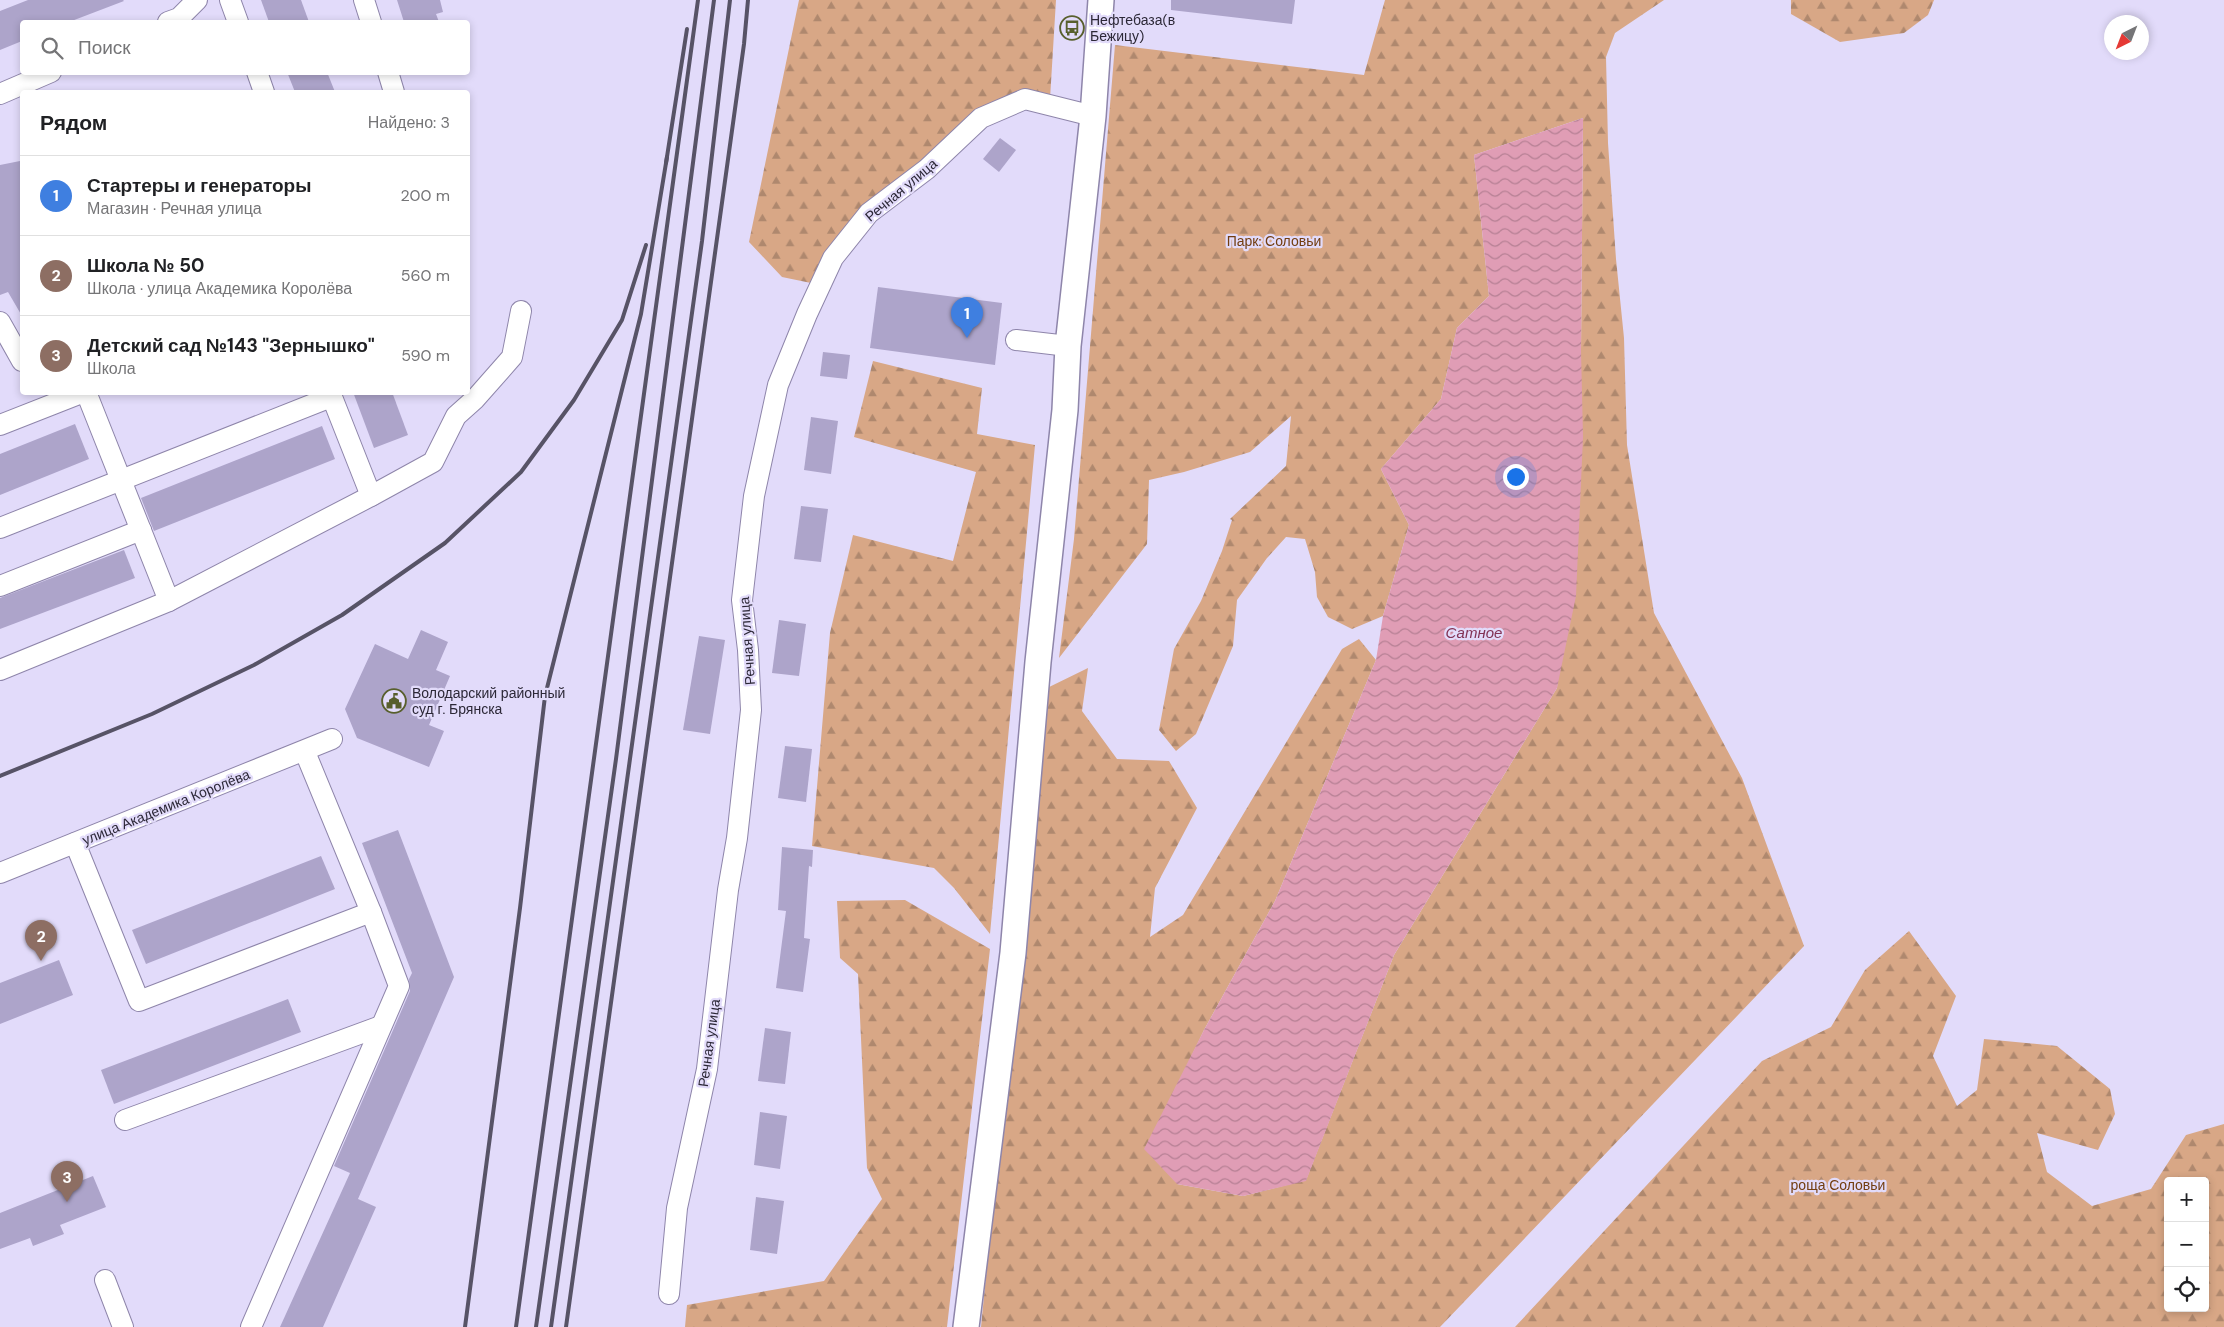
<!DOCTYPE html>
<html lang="ru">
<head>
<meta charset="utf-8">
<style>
  :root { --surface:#fff; --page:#f6f6f6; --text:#202124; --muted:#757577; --line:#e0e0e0; --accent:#ea580c }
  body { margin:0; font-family:"DM Sans",sans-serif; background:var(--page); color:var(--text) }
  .controls { position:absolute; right:15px; bottom:15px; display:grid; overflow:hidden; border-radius:5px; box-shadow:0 2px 8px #0003 }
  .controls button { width:45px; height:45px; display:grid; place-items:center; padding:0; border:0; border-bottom:1px solid var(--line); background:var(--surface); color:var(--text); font:25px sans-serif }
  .compass { position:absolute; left:2104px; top:15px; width:45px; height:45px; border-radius:50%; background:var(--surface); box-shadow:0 2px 8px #0003; rotate:222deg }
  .you { position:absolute; left:1515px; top:476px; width:18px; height:18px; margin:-12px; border:4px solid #fff; border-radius:50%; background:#1a73e8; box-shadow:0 0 0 8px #1a73e833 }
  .badge { display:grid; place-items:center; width:32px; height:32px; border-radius:50%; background:var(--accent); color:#fff; font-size:16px; font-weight:700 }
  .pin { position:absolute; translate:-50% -41px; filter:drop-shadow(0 1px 2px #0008) }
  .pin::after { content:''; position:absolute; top:26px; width:18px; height:15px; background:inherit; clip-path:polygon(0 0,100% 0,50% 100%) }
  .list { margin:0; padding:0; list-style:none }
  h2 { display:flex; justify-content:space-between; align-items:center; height:65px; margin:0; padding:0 20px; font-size:21px }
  h2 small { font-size:16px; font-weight:400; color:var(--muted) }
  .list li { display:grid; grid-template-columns:32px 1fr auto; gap:15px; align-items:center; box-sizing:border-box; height:80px; padding:0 20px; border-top:1px solid var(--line) }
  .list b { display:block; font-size:19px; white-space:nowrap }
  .list p { margin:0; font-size:16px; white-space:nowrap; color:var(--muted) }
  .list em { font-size:16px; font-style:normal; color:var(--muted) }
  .icon { flex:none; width:28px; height:28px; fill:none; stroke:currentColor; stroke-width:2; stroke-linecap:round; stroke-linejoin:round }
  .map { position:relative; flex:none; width:2224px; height:1327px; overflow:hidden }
  .search { position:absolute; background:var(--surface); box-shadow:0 2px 8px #0003; left:20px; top:20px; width:450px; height:55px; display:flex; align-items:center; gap:12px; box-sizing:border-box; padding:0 18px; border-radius:5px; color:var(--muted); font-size:19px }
  .panel { position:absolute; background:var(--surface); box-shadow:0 2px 8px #0003; left:20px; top:90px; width:450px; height:305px; border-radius:5px }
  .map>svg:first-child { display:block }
</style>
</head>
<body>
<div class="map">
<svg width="2224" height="1327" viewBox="0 0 2224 1327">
  <defs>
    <pattern id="forest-firs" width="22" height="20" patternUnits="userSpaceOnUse" patternTransform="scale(1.25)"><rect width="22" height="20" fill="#d8a786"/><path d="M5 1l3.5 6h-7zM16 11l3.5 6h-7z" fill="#af886e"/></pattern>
    <pattern id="water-waves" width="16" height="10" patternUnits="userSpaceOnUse" patternTransform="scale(1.25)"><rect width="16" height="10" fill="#e09db5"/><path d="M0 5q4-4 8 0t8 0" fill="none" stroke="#b68094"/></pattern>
  </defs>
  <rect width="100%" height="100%" fill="#e2dbfa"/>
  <g fill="url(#forest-firs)" fill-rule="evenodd">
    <polygon points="799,0 1056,0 1050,99 977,114 870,203 811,283 782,277 749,242"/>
    <polygon points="1385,0 1664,0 1615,33 1606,57 1608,143 1616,259 1624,338 1627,445 1654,613 1742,778 1804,946 1440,1327 981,1327 1043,690 1088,668 1082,711 1117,759 1169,761 1197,808 1155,888 1150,937 1183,915 1342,649 1359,639 1376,660 1275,901 1204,1030 1184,1072 1177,1184 1243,1196 1306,1180 1394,955 1557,688 1581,350 1583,118 1474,155 1489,296 1457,328 1441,399 1381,469 1409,525 1383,616 1352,629 1328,617 1317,597 1315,572 1305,539 1286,537 1267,558 1237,600 1233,646 1196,734 1176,751 1159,730 1174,649 1201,601 1222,551 1232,520 1230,519 1286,466 1291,416 1250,452 1184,472 1149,480 1147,544 1059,658 1074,539 1115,45 1364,75"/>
    <polygon points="1791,0 1934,0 1928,15 1904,33 1840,42 1791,14"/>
    <polygon points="873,361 982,388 977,434 1035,445 990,934 954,888 934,868 812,846 830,633 853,535 953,561 976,472 854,437"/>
    <polygon points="905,900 990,949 947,1327 685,1327 687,1305 824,1281 882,1199 867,1168 858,974 840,958 837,901"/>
    <path d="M1909 931 1956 996 1933 1056 1957 1106 1977 1090 1984 1039 2057 1046 2110 1089 2115 1114 2098 1150 2037 1133 2047 1172 2092 1206 2151 1189 2186 1135 2224 1124V1327H1515L1762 1061 1831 1027 1865 970ZM2168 1181H2205V1308H2168Z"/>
  </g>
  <polygon fill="url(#water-waves)" points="1583,118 1581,350 1583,437 1576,596 1557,688 1394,955 1306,1181 1243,1196 1177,1184 1144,1149 1204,1030 1275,901 1376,660 1383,616 1409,525 1381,469 1441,399 1457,328 1489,296 1474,155"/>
  <g fill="#ada4ca">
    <polygon points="28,0 123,0 124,1 69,22 22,22 22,41 0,50 0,11"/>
    <polygon points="261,0 301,0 309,22 269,22"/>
    <polygon points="397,0 440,0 443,12 436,14 439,22 404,22"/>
    <polygon points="1171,0 1295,0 1292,24 1171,10"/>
    <polygon points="287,72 327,72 335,92 295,92"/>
    <polygon points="1000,138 1016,150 999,172 983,159"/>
    <polygon points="20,161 22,176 22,316 8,292 0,295 0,165"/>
    <polygon points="878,287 1002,303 995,365 870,348"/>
    <polygon points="823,352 850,355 847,379 820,376"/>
    <polygon points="353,392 392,392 408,435 374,448"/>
    <polygon points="811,417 838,421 831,474 804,470"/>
    <polygon points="75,424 89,459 0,495 0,454"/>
    <polygon points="322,426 335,459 154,531 141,498"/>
    <polygon points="801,506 828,509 821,562 794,559"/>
    <polygon points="124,550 135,578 0,629 0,598"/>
    <polygon points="779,620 806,624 799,676 772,673"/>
    <polygon points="421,630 448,642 436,670 450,676 429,725 444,731 429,767 357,738 345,709 375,644 408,659"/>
    <polygon points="699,636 725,640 710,734 683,730"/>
    <polygon points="785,746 812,749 806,802 778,798"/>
    <polygon points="398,830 454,977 358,1199 376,1207 323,1327 280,1327 350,1173 334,1166 410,991 409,979 412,973 362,843"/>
    <polygon points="782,847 813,850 812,867 809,866 804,938 810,939 803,992 776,988 786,911 778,910"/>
    <polygon points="321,856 335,889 146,964 132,930"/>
    <polygon points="59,960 73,995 0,1024 0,983"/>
    <polygon points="288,999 301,1032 114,1104 101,1070"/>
    <polygon points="765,1028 791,1032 785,1084 758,1081"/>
    <polygon points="760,1112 787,1116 780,1169 754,1165"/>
    <polygon points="93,1176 106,1207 60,1225 64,1234 33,1246 30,1238 0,1249 0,1213"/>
    <polygon points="756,1197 784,1201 777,1254 750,1250"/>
  </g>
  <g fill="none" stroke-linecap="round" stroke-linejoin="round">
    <g stroke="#8e85aa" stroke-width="22">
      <g id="minor">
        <polyline points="230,0 238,22"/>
        <polyline points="364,0 371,22"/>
        <polyline points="168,22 179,18 197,0"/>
        <polyline points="257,72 264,92"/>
        <polyline points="388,72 394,92"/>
        <polyline points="0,94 51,72"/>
        <polyline points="0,322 22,361"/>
        <polyline points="1016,340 1068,346"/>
        <polyline points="86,392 169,601"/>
        <polyline points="330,392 371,496"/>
        <polyline points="0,425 84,392"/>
        <polyline points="0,528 331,397"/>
        <polyline points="0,586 141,530"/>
        <polyline points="0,670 169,601 371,496 433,462 456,416 475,399 512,357 521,311"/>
        <polyline points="75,843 139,1001 371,912"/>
        <polyline points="0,873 332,739"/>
        <polyline points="125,1120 381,1026"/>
        <polyline points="105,1280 123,1327"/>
        <polyline points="669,1294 677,1208 707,1069 728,890 737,838 751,710 748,650 742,600 754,496 778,385 807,314 833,258 869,213 927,169 981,118 1025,99 1093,116"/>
        <polyline points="251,1327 399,986 371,912 305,752"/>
      </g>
    </g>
    <g stroke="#8e85aa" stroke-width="28">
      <polyline id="major" points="966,1327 1013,953 1038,662 1065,410 1068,346 1093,116 1101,0"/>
    </g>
    <use href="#minor" stroke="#fff" stroke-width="20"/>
    <use href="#major" stroke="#fff" stroke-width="25"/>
    <g stroke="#575366" stroke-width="4">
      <polyline points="666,163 687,29"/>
      <polyline points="0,776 152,714 254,665 342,615 445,543 521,472 574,400 622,320 646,245"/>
      <polyline points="465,1327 520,908 545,696 641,314 667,157"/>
      <polyline points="516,1327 698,0"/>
      <polyline points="536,1327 616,759 714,0"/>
      <polyline points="551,1327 702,241 730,0"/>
      <polyline points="566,1327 744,44 748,0"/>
    </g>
  </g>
  <defs>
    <g id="bus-ring" transform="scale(1.25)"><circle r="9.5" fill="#e2dbfa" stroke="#585f2d" stroke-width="1.5"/><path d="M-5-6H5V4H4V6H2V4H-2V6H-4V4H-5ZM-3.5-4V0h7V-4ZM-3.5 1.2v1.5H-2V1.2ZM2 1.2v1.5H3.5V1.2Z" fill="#585f2d"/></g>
    <g id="civic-ring" transform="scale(1.25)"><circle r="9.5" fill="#e2dbfa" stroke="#585f2d" stroke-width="1.5"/><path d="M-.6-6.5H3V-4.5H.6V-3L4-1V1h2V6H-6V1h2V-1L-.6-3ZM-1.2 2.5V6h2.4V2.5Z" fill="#585f2d"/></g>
  </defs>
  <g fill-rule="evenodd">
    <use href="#bus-ring" x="1072" y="28"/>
    <use href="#civic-ring" x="394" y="701"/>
  </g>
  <g text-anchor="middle" stroke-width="4.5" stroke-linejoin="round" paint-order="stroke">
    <g font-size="14" fill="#2c2837" stroke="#e2dbfa" text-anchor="start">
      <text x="1090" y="25">Нефтебаза(в<tspan x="1090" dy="16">Бежицу)</tspan></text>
      <text x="412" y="698">Володарский районный<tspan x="412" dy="16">суд г. Брянска</tspan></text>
    </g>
    <g font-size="14" fill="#2c2837" stroke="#e2dbfa">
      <text transform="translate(901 190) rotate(-40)" y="5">Речная улица</text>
      <text transform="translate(747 641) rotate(-94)" y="5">Речная улица</text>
      <text transform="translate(166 807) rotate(-22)" y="5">улица Академика Королёва</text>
      <text transform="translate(709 1043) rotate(-82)" y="5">Речная улица</text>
    </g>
    <g font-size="14" fill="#723d10" stroke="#e2dbfa">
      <text x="1274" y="246">Парк: Соловьи</text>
      <text x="1838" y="1190">роща Соловьи</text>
    </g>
    <g font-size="15" font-style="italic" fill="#823255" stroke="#e2dbfa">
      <text x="1474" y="638">Сатное</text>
    </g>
  </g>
</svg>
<div class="controls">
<button>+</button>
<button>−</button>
<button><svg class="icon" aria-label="locate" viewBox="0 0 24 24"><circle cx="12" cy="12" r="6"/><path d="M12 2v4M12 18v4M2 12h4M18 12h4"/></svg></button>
</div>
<svg class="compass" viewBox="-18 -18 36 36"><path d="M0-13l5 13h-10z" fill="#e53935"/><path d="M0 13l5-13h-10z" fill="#757577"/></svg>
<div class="you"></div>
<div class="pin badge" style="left:967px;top:338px;background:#3f7fe0">1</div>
<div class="pin badge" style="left:41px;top:961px;background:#8d6e63">2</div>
<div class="pin badge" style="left:67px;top:1202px;background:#8d6e63">3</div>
<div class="search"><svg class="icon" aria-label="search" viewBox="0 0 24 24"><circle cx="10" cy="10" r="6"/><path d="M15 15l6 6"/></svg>Поиск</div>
<section class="panel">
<h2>Рядом<small>Найдено: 3</small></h2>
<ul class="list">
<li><span class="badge" style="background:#3f7fe0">1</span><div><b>Стартеры и генераторы</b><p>Магазин · Речная улица</p></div><em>200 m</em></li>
<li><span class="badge" style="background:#8d6e63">2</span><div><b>Школа № 50</b><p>Школа · улица Академика Королёва</p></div><em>560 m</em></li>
<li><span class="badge" style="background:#8d6e63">3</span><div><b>Детский сад №143 &quot;Зернышко&quot;</b><p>Школа</p></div><em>590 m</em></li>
</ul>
</section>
</div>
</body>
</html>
